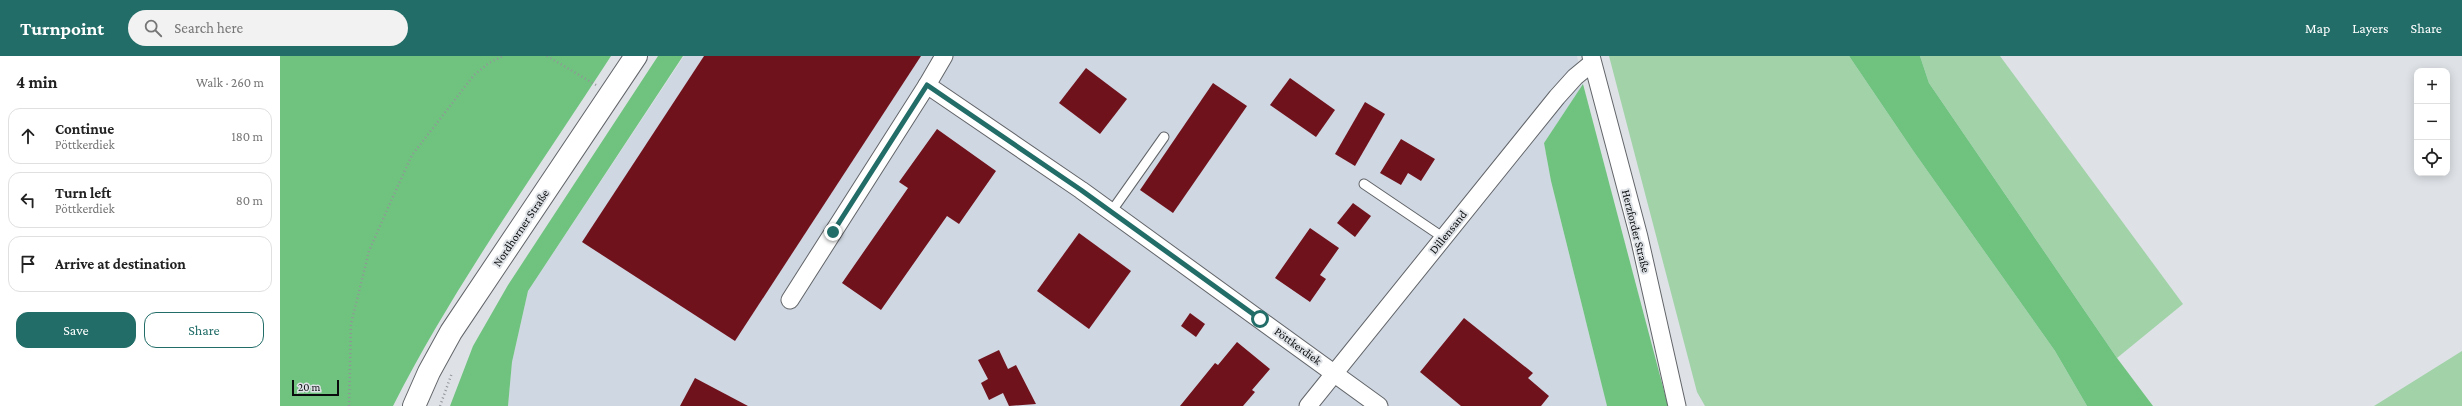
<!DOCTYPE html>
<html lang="en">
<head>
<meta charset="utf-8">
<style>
  :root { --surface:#fff; --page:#f2f2f2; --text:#222; --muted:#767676; --line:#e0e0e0; --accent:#226d68 }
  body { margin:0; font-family:"Crimson Pro",serif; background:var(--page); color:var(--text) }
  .controls { position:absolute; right:12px; top:12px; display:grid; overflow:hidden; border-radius:8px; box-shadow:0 2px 10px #0003 }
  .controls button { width:36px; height:36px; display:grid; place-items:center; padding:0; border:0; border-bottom:1px solid var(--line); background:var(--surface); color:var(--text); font:20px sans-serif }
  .scale { position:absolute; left:12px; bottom:10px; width:47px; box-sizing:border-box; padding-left:4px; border:2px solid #0a0b0d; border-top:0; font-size:11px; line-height:14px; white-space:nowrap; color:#0a0b0d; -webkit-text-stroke:3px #dee2e6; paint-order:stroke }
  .stop { position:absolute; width:12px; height:12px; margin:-9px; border:3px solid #226d68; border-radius:50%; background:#fff }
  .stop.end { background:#226d68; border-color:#fff; box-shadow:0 1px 4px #0008 }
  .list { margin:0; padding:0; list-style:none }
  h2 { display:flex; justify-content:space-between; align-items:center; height:52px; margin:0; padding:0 16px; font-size:17px }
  h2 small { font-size:13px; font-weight:400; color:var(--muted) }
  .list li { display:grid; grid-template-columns:26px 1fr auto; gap:12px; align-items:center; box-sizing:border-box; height:56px; margin:0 8px 8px; padding:0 8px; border:1px solid var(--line); border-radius:12px }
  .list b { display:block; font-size:15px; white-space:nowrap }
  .list p { margin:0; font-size:13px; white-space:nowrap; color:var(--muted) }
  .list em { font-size:13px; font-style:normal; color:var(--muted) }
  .actions { display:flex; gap:8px; padding:12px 16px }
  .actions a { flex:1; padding:9px 0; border:1px solid var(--accent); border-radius:12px; text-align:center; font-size:14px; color:var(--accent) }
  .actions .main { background:var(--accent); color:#fff }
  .icon { flex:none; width:22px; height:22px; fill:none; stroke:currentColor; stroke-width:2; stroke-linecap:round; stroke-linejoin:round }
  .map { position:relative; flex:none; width:2182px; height:350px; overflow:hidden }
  header { display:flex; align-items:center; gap:24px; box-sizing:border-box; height:56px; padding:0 20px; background:var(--accent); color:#fff }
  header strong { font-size:19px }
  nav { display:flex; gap:22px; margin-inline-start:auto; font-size:14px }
  .search { width:280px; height:36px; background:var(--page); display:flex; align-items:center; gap:10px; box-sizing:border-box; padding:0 14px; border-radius:22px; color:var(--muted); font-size:15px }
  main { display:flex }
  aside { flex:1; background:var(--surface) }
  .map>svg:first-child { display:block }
</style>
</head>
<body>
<header>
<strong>Turnpoint</strong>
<div class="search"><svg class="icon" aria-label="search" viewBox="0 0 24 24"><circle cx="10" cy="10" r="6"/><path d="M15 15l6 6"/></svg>Search here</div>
<nav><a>Map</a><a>Layers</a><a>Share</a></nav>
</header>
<main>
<aside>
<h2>4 min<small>Walk · 260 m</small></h2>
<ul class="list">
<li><svg class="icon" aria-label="ahead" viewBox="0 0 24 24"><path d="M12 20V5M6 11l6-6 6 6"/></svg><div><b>Continue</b><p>Pöttkerdiek</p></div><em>180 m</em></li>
<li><svg class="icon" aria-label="left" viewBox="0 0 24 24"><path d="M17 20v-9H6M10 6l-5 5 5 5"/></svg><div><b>Turn left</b><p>Pöttkerdiek</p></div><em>80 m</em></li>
<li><svg class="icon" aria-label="arrive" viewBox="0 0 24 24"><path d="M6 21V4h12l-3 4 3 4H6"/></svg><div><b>Arrive at destination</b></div></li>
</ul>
<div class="actions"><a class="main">Save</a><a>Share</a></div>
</aside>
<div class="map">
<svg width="2182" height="350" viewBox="0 0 2182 350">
  <rect width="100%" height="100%" fill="#dee2e6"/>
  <polygon fill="#cfd7e2" points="404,0 1297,0 1303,28 1264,87 1271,125 1327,350 228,350 232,306 248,235"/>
  <g fill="#a1d2a8">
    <polygon points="1329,0 1569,0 1634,96 1775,295 1807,350 1425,350 1417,336"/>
    <polygon points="1640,0 1720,0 1903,248 1837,302 1649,27"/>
    <polygon points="2182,295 2182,350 2094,350"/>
  </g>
  <g fill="#70c37f">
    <path d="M0 0H331C257 115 175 228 113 350H0Z"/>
    <polygon points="378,0 403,0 248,235 232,306 228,350 170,350 193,290 228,229"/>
    <polygon points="1569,0 1640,0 1649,27 1837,302 1873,350 1807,350 1775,295 1634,96"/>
    <polygon points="1303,28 1388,350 1327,350 1271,125 1264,87"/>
  </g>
  <g fill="#70121c">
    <polygon points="424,0 641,0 455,285 302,186"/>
    <polygon points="806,12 847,43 820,78 779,47"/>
    <polygon points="1010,22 1055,54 1036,81 990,49"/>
    <polygon points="933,27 967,50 893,157 860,134"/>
    <polygon points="1085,46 1105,58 1075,110 1055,98"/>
    <polygon points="657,73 716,115 679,168 667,160 601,254 562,227 628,132 619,126"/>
    <polygon points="1121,83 1155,103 1141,125 1128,117 1121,129 1100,117"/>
    <polygon points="1073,147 1091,160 1075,181 1057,167"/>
    <polygon points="1030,172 1059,192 1040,219 1046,223 1030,246 995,222"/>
    <polygon points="799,177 851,215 809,273 757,235"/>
    <polygon points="910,257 925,268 916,281 901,270"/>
    <polygon points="1184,262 1253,317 1248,322 1269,340 1261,350 1181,350 1140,316"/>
    <polygon points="957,286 990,313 972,334 975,336 963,350 900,350 935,307 938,309"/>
    <polygon points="719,294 728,313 736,309 756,348 729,350 723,337 709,344 701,327 708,323 698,304"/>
    <polygon points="415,322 468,350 400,350"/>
  </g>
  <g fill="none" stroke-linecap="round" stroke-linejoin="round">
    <g stroke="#626569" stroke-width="11">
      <g id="lane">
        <polyline points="1084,128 1164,182"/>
        <polyline points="831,156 884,81"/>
      </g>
    </g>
    <g stroke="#626569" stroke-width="19">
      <g id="street">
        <polyline points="664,0 647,29 801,134 1099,350"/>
        <polyline points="1311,0 1359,181 1397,350"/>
        <polyline points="510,244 647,29"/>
        <polyline points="1028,350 1277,41 1295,21 1312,7"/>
      </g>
    </g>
    <g stroke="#626569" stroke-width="24">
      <polyline id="secondary" points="134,350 149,316 171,276 356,0"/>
    </g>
    <g stroke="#929598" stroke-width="2.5" stroke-dasharray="1 3" stroke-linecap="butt">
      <polyline points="267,0 316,29"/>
      <polyline points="69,350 71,268 89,195 111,145 132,99 160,63 194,19 209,7 223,0"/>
      <polyline points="160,350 172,317"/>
    </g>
    <use href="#lane" stroke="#fff" stroke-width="9"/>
    <use href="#street" stroke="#fff" stroke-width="17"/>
    <use href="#secondary" stroke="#fff" stroke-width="22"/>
  </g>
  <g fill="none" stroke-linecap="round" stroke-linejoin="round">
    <polyline stroke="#226d68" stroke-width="5" points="553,176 647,29 801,134 980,263"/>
  </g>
  <g text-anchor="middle" stroke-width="4" stroke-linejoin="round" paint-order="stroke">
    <g font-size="12" fill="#0a0b0d" stroke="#dee2e6">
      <text transform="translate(241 172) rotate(-56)" y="4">Nordhorner Straße</text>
      <text transform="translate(1356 175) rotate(76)" y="4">Herzforder Straße</text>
      <text transform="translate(1168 176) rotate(-51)" y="4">Dillensand</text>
      <text transform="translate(1018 290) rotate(36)" y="4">Pöttkerdiek</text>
    </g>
  </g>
</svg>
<div class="controls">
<button>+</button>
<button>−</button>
<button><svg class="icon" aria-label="locate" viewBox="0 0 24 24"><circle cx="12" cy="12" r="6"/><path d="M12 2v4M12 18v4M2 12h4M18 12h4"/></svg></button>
</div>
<div class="scale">20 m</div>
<div class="stop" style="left:980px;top:263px"></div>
<div class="stop end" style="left:553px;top:176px"></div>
</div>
</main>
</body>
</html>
